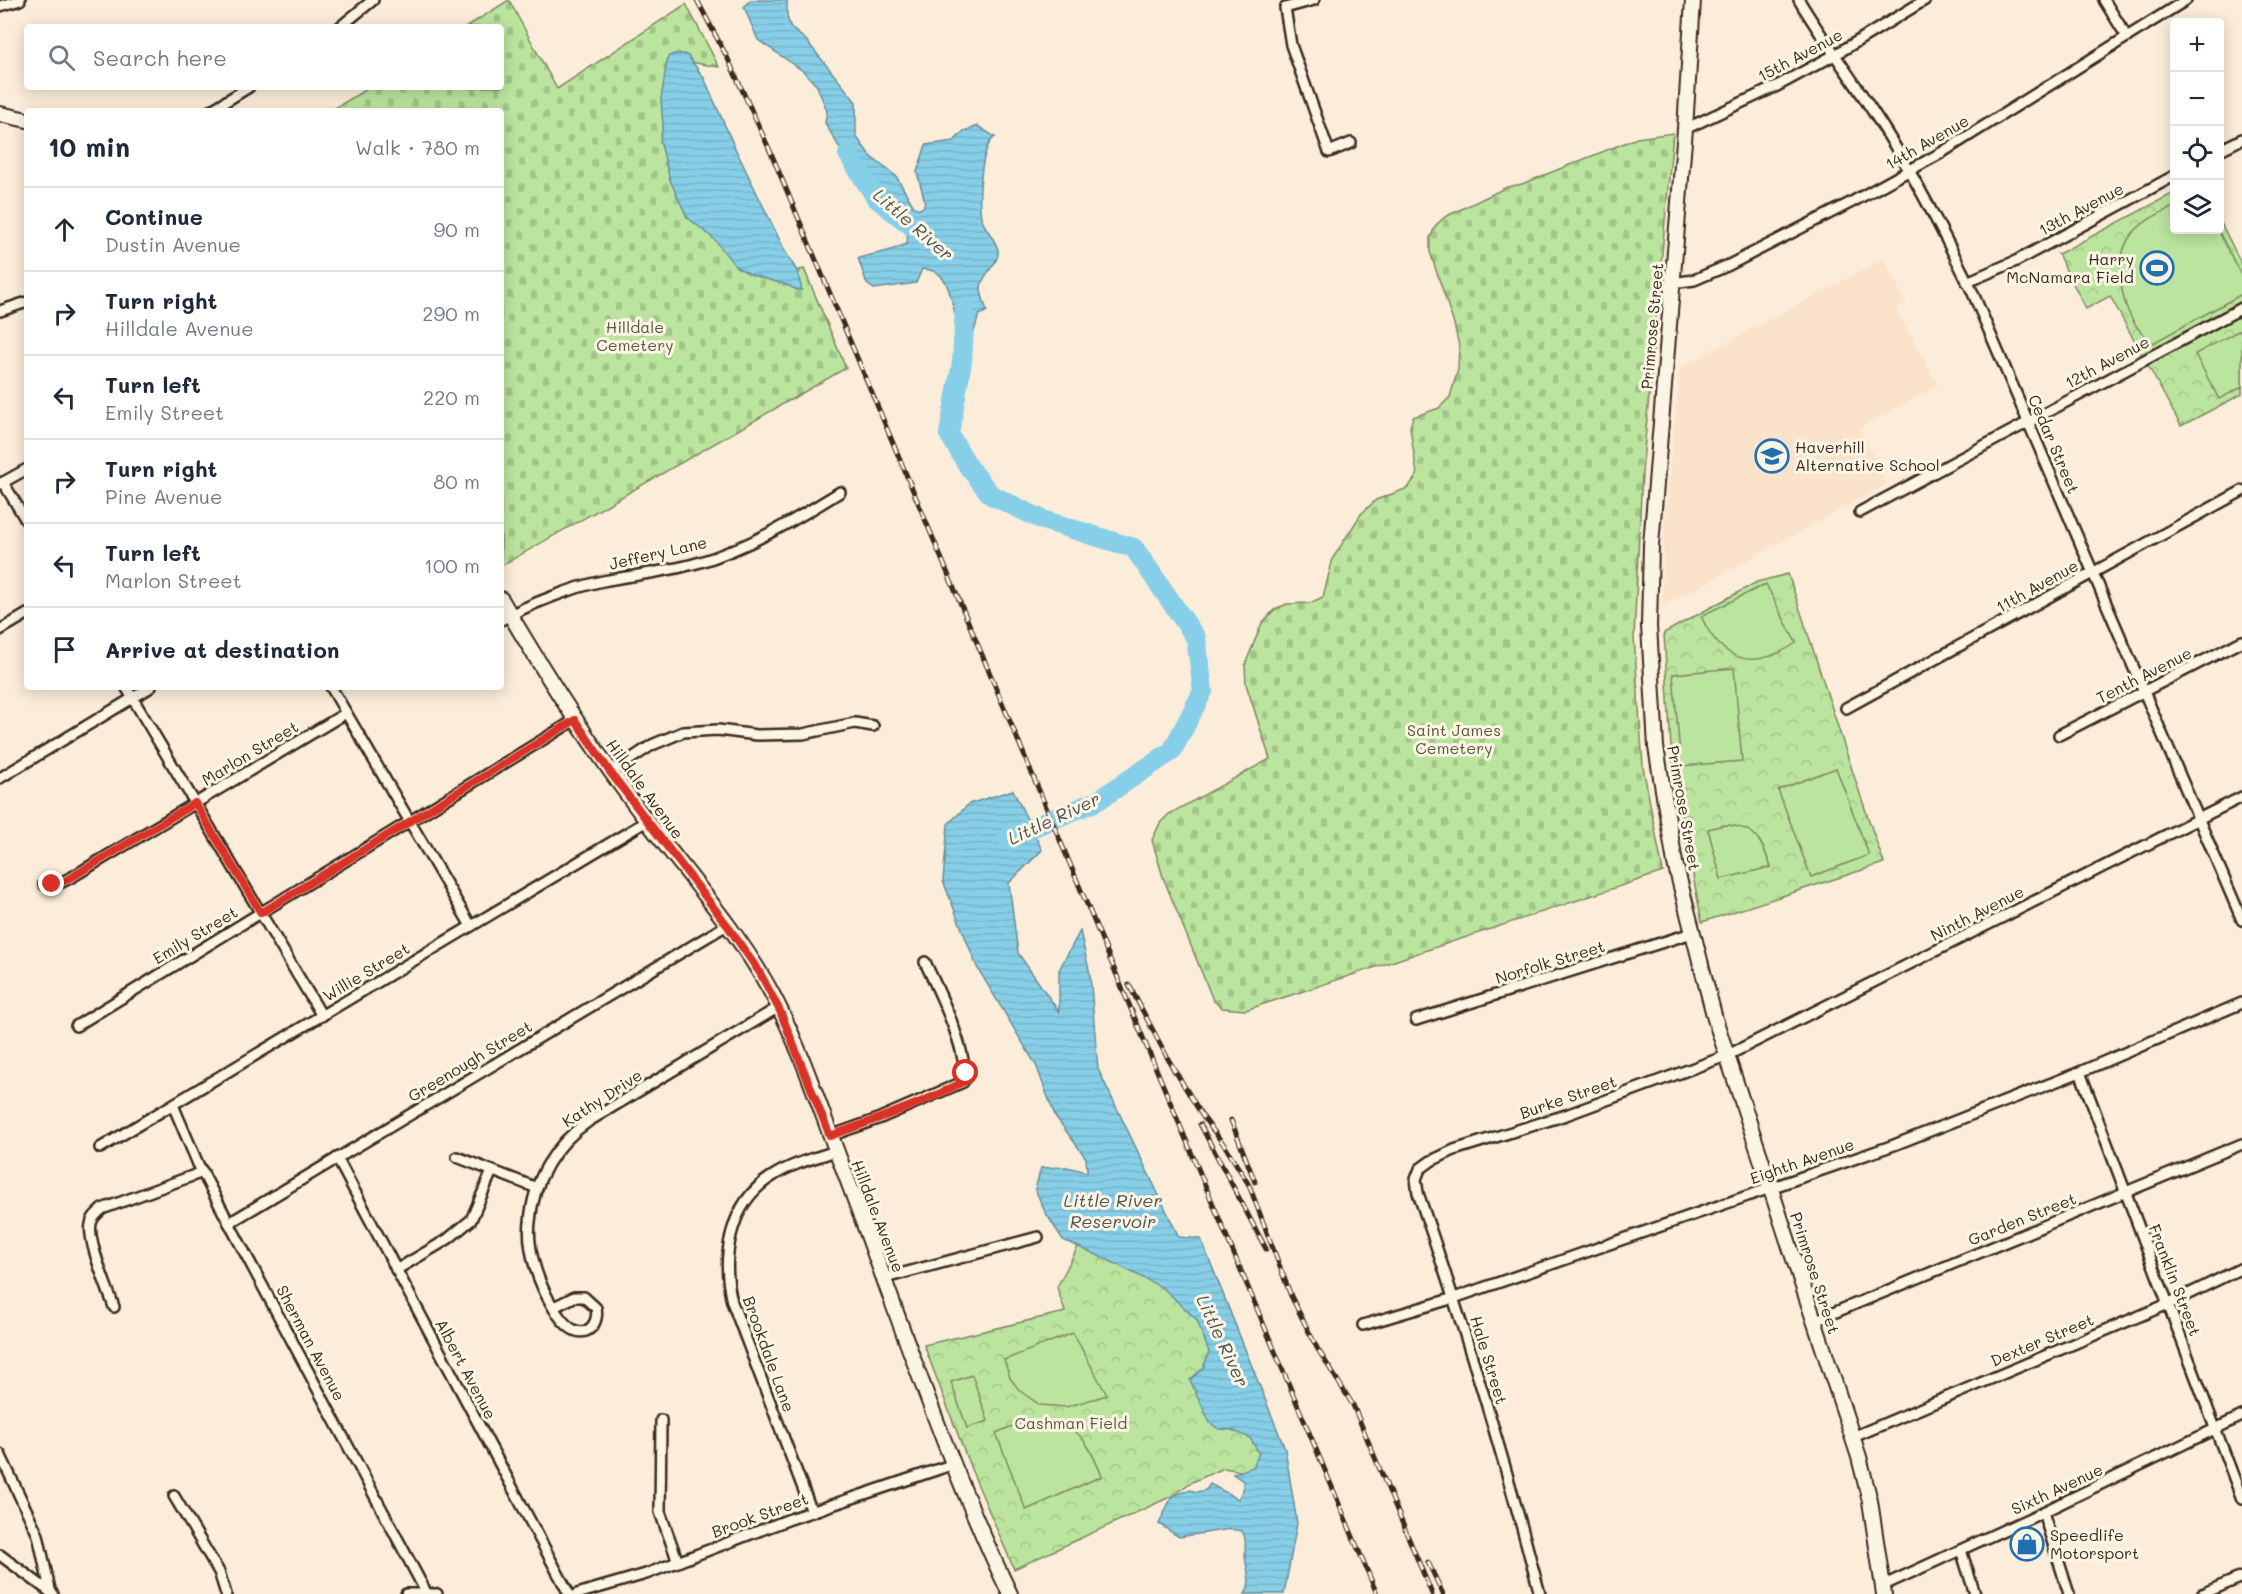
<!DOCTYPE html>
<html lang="en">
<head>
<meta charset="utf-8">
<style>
  :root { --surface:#fff; --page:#f6f6f7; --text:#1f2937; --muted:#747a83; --line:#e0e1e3 }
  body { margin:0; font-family:Mali,sans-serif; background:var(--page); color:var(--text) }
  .controls { position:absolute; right:18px; top:18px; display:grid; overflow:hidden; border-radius:6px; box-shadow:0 3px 15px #0003 }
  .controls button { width:54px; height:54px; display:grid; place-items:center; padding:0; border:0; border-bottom:2px solid var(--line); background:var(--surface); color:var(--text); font:30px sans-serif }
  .stop { position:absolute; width:18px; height:18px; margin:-14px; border:4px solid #d93025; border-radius:50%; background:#fff }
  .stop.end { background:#d93025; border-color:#fff; box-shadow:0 2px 6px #0008 }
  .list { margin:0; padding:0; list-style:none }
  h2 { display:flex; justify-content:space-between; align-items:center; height:78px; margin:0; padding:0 24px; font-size:26px }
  h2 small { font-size:20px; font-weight:400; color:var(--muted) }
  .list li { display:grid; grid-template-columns:39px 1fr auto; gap:18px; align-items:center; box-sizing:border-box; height:84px; padding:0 24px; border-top:2px solid var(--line) }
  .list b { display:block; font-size:22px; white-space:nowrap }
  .list p { margin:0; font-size:20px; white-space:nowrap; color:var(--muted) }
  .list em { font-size:20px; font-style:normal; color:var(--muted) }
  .icon { flex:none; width:33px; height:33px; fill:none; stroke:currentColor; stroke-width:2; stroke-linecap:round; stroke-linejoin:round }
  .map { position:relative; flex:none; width:2242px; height:1594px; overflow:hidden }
  .search { position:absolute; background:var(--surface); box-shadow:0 3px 15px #0003; left:24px; top:24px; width:480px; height:66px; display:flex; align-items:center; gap:15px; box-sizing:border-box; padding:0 21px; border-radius:6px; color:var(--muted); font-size:22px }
  .panel { position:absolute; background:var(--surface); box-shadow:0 3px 15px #0003; left:24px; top:108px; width:480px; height:582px; border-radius:6px }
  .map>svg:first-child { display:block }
</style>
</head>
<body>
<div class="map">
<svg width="2242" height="1594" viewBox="0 0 2242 1594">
  <defs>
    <pattern id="forest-crowns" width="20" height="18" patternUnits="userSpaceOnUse" patternTransform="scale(1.5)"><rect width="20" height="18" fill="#bbe49f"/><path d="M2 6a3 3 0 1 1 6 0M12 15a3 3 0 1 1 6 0" fill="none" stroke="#a2c488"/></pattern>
    <pattern id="cemetery-stones" width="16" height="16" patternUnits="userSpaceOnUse" patternTransform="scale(1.5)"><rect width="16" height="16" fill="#bbe49f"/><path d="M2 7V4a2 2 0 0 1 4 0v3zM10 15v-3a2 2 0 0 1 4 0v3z" fill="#a2c488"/></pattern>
    <pattern id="water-rules" width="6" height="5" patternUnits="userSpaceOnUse" patternTransform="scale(1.5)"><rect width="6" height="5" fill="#87cfe8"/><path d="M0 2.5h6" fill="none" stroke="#75b2c7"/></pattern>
  </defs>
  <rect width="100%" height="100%" fill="#fbedd9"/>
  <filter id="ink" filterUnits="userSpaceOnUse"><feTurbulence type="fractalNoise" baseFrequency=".0167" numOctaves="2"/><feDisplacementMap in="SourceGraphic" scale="12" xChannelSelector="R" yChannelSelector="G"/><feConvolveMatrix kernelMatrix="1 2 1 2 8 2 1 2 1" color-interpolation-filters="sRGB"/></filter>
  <g filter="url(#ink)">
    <polygon fill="#fae3ca" points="1884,259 1906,303 1896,309 1938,385 1859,428 1887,484 1662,607 1664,523 1680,367"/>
    <g fill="url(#forest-crowns)" stroke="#7b875e" stroke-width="1.5">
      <polygon points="2174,193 2174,230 2220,230 2220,221 2242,265 2242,394 2181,426 2110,296 2086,309 2058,254"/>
      <path d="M1788 574C1821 670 1849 767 1884 863L1702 922 1680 809 1671 748 1664 633 1757 582Z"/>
      <polygon points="1081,1241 1121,1253 1197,1313 1255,1432 1264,1461 1256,1474 1224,1468 1190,1483 1172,1496 1014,1569 971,1469 924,1345 1065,1312 1057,1287"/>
    </g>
    <g fill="url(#cemetery-stones)" stroke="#7b875e" stroke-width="1.5">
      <polygon points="509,0 557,89 686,4 719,67 678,60 786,274 804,269 846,368 501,566 501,111 330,111 370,87 501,87 501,27 466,27"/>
      <polygon points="1673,133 1642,473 1634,637 1643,767 1663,872 1246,1010 1222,1008 1213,1000 1163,877 1152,840 1160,823 1169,814 1270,759 1246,684 1245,665 1262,623 1275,609 1287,604 1310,603 1323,597 1333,558 1361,514 1376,500 1408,488 1417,475 1410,427 1413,417 1439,408 1450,397 1458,369 1459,346 1454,324 1430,252 1430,238 1436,225 1445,217 1507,187 1522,184 1637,138"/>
    </g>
    <g fill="#bbe49f" stroke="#7b875e" stroke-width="1.5">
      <path d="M2174 207V230H2218L2242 277V294L2153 343C2148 338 2141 333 2137 327 2120 304 2113 257 2132 234 2142 222 2160 212 2174 207Z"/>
      <polygon points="2242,329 2242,387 2219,399 2195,354"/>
      <path d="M1766 584 1796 643C1754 671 1722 663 1701 616Z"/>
      <polygon points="1734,668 1742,761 1681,766 1673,674"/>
      <polygon points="1836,768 1869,855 1811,877 1778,790"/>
      <path d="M1724 825C1755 826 1761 839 1771 867L1721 879 1708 829Z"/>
      <polygon points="1073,1333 1107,1395 1066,1407 1040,1405 1020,1391 1010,1378 1004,1360"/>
      <polygon points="972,1375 988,1421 967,1428 951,1382"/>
      <path d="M1024 1421C1074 1421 1083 1430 1102 1476L1026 1510 996 1433Z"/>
    </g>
    <g fill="url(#water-rules)" stroke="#698d97" stroke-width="1.5">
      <path d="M750 0H787V17L791 28 806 40 856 102V136L871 157 896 176 914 207 920 209 923 207 925 202 917 172 926 145 954 141 964 131 978 126 995 137C980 146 978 200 981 217 984 229 995 238 998 250 1000 263 981 275 981 288 981 295 985 304 987 311L979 315 974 331 963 333C948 313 957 269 922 269L916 283 874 289 867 284 858 258 888 251 907 244C913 216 868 186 852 167 842 154 834 137 825 123L827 111 817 86 803 71 758 40 744 7Z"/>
      <polygon points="674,54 684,54 688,56 704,78 734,146 786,253 797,271 802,290 797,290 787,285 752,275 736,267 715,240 687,217 670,180 660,140 663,126 661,99 667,61 669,56"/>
      <path d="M1013 790 1042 850 1009 883 1018 953 1059 1012V970L1080 931 1090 974 1098 1069 1179 1237 1201 1239 1285 1449 1297 1523 1284 1594H1245C1253 1581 1246 1570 1245 1555 1245 1545 1247 1540 1242 1531L1230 1529 1179 1537 1159 1524 1172 1496 1190 1490 1197 1492 1206 1490 1210 1484 1238 1499 1243 1490V1481L1233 1474 1253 1467 1259 1453 1250 1438 1232 1430 1219 1429 1210 1423 1190 1380 1203 1368 1209 1352 1197 1320 1163 1288 1108 1260 1063 1240 1045 1212 1035 1189 1041 1168 1067 1167 1087 1172 1086 1158 1055 1116 1036 1065 977 967 943 881 948 824 969 804Z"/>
    </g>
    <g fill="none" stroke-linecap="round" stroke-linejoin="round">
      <g stroke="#87cfe8" stroke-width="20">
        <polyline points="848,154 876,198 918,231"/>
        <polyline points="965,309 962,362 949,434 968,466 991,495 1043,520 1134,548 1196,638 1203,691 1172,751 1097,801 1007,838"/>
      </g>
      <g stroke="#3b2a1e" stroke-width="14">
        <g id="street">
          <polyline points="1314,0 1285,8 1291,45 1329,152 1351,143"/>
          <path d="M1799 0C1821 37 1847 71 1870 107 1909 165 1941 228 1972 291L2242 920"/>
          <polyline points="2104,0 2127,37"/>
          <polyline points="0,6 20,0"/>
          <polyline points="340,27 373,0"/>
          <polyline points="210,111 249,87"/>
          <polyline points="1685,129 1775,87 1838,53 1925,0"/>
          <polyline points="2220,150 2242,139"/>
          <polyline points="1967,282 2016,261 2174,176"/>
          <polyline points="1672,283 1694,280 1729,265 1850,203 1941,153 2186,0"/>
          <polyline points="0,311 27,302"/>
          <polyline points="3,482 27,522"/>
          <polyline points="0,484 27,469"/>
          <polyline points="1860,512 2242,308"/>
          <path d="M501 620C527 605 574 587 603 581 634 575 666 572 697 563 748 548 795 520 840 492"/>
          <polyline points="0,630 27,614"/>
          <polyline points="126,687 322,1016"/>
          <polyline points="331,687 471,926"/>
          <polyline points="1846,708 2242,491"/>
          <polyline points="2059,735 2242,641"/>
          <polyline points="611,772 652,745 683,732 718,730 757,735 803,734 855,723 873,726"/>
          <polyline points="0,778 151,687"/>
          <polyline points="44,884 62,882 72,877 346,713"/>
          <polyline points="1416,1020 1692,933"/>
          <polyline points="76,1026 575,720"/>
          <polyline points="2080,1072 2242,1499"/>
          <polyline points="173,1105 198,1164 229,1223 427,1594"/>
          <path d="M830 1136 878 1119 963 1082C971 1055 937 988 925 962"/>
          <polyline points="100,1148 647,821"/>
          <polyline points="457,1157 537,1188"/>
          <polyline points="337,1158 569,1594"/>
          <polyline points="229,1223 727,925"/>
          <polyline points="396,1270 448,1239 471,1220 492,1171"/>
          <polyline points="885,1278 1038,1237"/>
          <path d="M114 1307C108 1289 87 1241 91 1224 92 1217 97 1214 102 1209L203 1172"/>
          <path d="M554 1307 574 1297H584L596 1308C598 1317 595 1327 586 1331 563 1339 540 1284 535 1267 531 1253 528 1237 530 1222 533 1180 555 1144 589 1121L779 1007"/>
          <polyline points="1814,1321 2242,1144"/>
          <polyline points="1363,1325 1454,1298 1894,1145 2080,1072 2242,1003"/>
          <polyline points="661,1420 660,1512 678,1562"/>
          <polyline points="1853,1437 2168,1304 2242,1268"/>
          <polyline points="0,1454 38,1535 51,1594"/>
          <polyline points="174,1496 219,1572 226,1594"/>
          <path d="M812 1512 732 1302C721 1257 729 1204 771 1177 791 1164 814 1158 836 1151"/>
          <polyline points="2043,1512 2069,1594"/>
          <polyline points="1961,1550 1975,1594"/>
          <polyline points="0,1555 53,1594"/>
          <path d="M1531 1561C1498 1437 1460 1314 1418 1193L1416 1179 1420 1169 1431 1161 1454 1150 1566 1115 1726 1056 2242 797"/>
          <polyline points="1532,1565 1540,1594"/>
          <polyline points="1882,1586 2043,1512 2242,1416"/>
          <polyline points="406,1594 437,1594"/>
          <polyline points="577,1594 646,1574 790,1519 954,1464"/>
          <polyline points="2202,1594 2242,1577"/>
        </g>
      </g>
      <g stroke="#3b2a1e" stroke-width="18">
        <g id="secondary">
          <polyline points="1693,0 1685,129 1651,545 1649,626 1656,747 1675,863 1715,1019 1859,1457 1870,1501 1884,1594"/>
          <polyline points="0,114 27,120"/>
          <path d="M501 599C546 676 593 750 647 821 688 875 737 930 770 990 800 1045 820 1109 843 1168 897 1310 944 1457 1010 1594"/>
        </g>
      </g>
      <use href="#street" stroke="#fcf5e5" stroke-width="9"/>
      <use href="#secondary" stroke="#fcf5e5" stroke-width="14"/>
      <g stroke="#3b2a1e" stroke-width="5">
        <g id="rail">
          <polyline points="697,0 728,59 771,153 1377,1594"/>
          <polyline points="1129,985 1175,1072"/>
          <polyline points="1171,1064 1203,1117 1225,1146 1249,1185 1291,1296 1317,1348 1353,1405 1432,1594"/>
          <polyline points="1231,1120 1255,1182"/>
          <polyline points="1200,1124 1266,1249"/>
          <polyline points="1428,1562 1443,1594"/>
        </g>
      </g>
      <use href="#rail" stroke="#fcf5e5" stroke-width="3" stroke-dasharray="9" stroke-linecap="butt"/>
    </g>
  </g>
  <g fill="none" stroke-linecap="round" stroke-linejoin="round" filter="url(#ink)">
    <path stroke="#d93025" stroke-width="8" d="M52 884 62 882 72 877 195 803 261 913 575 720 610 772 727 925 760 973 780 1011 830 1136C875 1120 921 1104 963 1082L966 1073"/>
  </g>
  <defs>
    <g id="stadium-ring" transform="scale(1.725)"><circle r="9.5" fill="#fcf5e5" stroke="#1f6fb2" stroke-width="1.5"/><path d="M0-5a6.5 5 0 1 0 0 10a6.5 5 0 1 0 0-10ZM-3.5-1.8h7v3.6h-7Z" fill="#1f6fb2"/></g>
    <g id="school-ring" transform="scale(1.725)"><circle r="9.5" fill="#fcf5e5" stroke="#1f6fb2" stroke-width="1.5"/><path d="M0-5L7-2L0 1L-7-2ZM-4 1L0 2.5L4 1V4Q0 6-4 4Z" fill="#1f6fb2"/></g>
    <g id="shop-ring" transform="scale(1.725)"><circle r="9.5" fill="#fcf5e5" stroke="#1f6fb2" stroke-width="1.5"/><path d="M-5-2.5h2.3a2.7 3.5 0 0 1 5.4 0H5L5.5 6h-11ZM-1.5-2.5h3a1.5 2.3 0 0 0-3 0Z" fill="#1f6fb2"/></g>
  </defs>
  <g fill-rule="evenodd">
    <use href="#stadium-ring" x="2157" y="268"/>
    <use href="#school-ring" x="1772" y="456"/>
    <use href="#shop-ring" x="2027" y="1544"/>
  </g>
  <g text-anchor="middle" stroke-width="6" stroke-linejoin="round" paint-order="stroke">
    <g font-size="16" fill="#3b2a1e" stroke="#fcf5e5">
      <text transform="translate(1800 55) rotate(-28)" y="6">15th Avenue</text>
      <text transform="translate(1927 142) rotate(-30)" y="6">14th Avenue</text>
      <text transform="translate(2081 209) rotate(-28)" y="6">13th Avenue</text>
      <text transform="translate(1652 326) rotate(-85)" y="6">Primrose Street</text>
      <text transform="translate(2107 362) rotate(-28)" y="6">12th Avenue</text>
      <text transform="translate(2054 444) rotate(67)" y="6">Cedar Street</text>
      <text transform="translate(658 553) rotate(-13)" y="6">Jeffery Lane</text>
      <text transform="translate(2037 586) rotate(-29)" y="6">11th Avenue</text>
      <text transform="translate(2144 675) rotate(-27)" y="6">Tenth Avenue</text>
      <text transform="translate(250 753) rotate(-31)" y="6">Marlon Street</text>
      <text transform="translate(645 789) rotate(54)" y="6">Hilldale Avenue</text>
      <text transform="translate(1684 808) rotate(80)" y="6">Primrose Street</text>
      <text transform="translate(1977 913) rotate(-27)" y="6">Ninth Avenue</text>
      <text transform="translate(195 935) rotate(-31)" y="6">Emily Street</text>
      <text transform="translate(1550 962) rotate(-17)" y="6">Norfolk Street</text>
      <text transform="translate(366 972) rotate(-31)" y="6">Willie Street</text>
      <text transform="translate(470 1061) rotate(-31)" y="6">Greenough Street</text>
      <text transform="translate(1568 1097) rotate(-19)" y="6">Burke Street</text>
      <text transform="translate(602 1098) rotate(-33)" y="6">Kathy Drive</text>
      <text transform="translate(1802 1161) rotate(-19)" y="6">Eighth Avenue</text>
      <text transform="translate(878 1216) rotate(69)" y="6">Hilldale Avenue</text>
      <text transform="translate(2022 1219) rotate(-22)" y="6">Garden Street</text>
      <text transform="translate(1815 1273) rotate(72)" y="6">Primrose Street</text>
      <text transform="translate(2175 1280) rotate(69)" y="6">Franklin Street</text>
      <text transform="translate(2042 1340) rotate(-23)" y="6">Dexter Street</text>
      <text transform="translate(311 1343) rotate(62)" y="6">Sherman Avenue</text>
      <text transform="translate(769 1354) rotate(70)" y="6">Brookdale Lane</text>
      <text transform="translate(1489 1360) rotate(73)" y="6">Hale Street</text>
      <text transform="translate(466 1369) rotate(62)" y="6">Albert Avenue</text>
      <text transform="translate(2057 1489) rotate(-25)" y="6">Sixth Avenue</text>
      <text transform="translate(760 1515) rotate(-20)" y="6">Brook Street</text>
    </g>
    <g font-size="16" fill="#3b2a1e" stroke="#fcf5e5" text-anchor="start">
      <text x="2134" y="265" text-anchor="end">Harry<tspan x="2134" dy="18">McNamara Field</tspan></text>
      <text x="1795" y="453">Haverhill<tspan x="1795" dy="18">Alternative School</tspan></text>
      <text x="2050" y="1541">Speedlife<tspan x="2050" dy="18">Motorsport</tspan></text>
    </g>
    <g font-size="16" fill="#5b583e" stroke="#fcf5e5">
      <text x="635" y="333">Hilldale<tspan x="635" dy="18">Cemetery</tspan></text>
      <text x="1454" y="736">Saint James<tspan x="1454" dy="18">Cemetery</tspan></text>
      <text x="1071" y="1429">Cashman Field</text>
    </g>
    <g font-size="18" font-style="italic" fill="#4e5350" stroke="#fcf5e5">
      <text transform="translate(913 225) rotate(41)" y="6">Little River</text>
      <text transform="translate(1054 819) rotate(-25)" y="6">Little River</text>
      <text x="1113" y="1207">Little River<tspan x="1113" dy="21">Reservoir</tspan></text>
      <text transform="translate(1222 1341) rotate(65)" y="6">Little River</text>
    </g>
  </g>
</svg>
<div class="controls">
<button>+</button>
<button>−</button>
<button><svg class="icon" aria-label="locate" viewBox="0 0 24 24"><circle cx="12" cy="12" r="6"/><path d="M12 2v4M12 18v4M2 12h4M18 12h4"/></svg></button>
<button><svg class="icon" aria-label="layers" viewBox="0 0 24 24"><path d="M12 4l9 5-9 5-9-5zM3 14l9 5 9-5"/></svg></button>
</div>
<div class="stop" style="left:966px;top:1073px"></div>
<div class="stop end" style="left:52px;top:884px"></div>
<div class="search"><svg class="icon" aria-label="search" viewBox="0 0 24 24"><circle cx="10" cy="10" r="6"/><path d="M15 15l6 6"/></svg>Search here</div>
<section class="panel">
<h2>10 min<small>Walk · 780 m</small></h2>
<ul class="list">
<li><svg class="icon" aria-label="ahead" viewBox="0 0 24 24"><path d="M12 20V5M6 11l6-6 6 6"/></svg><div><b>Continue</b><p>Dustin Avenue</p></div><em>90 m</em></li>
<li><svg class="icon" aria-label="right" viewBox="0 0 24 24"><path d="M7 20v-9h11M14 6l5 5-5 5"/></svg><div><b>Turn right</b><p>Hilldale Avenue</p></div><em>290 m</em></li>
<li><svg class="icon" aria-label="left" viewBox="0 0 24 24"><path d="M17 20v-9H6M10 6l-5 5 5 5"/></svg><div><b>Turn left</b><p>Emily Street</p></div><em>220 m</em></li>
<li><svg class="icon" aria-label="right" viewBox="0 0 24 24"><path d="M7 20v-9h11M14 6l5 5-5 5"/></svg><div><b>Turn right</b><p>Pine Avenue</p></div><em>80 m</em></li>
<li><svg class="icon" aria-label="left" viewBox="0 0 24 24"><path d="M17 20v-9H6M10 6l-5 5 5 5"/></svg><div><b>Turn left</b><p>Marlon Street</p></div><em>100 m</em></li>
<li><svg class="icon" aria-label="arrive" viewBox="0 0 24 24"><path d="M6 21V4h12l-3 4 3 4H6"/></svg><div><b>Arrive at destination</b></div></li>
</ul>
</section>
</div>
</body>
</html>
